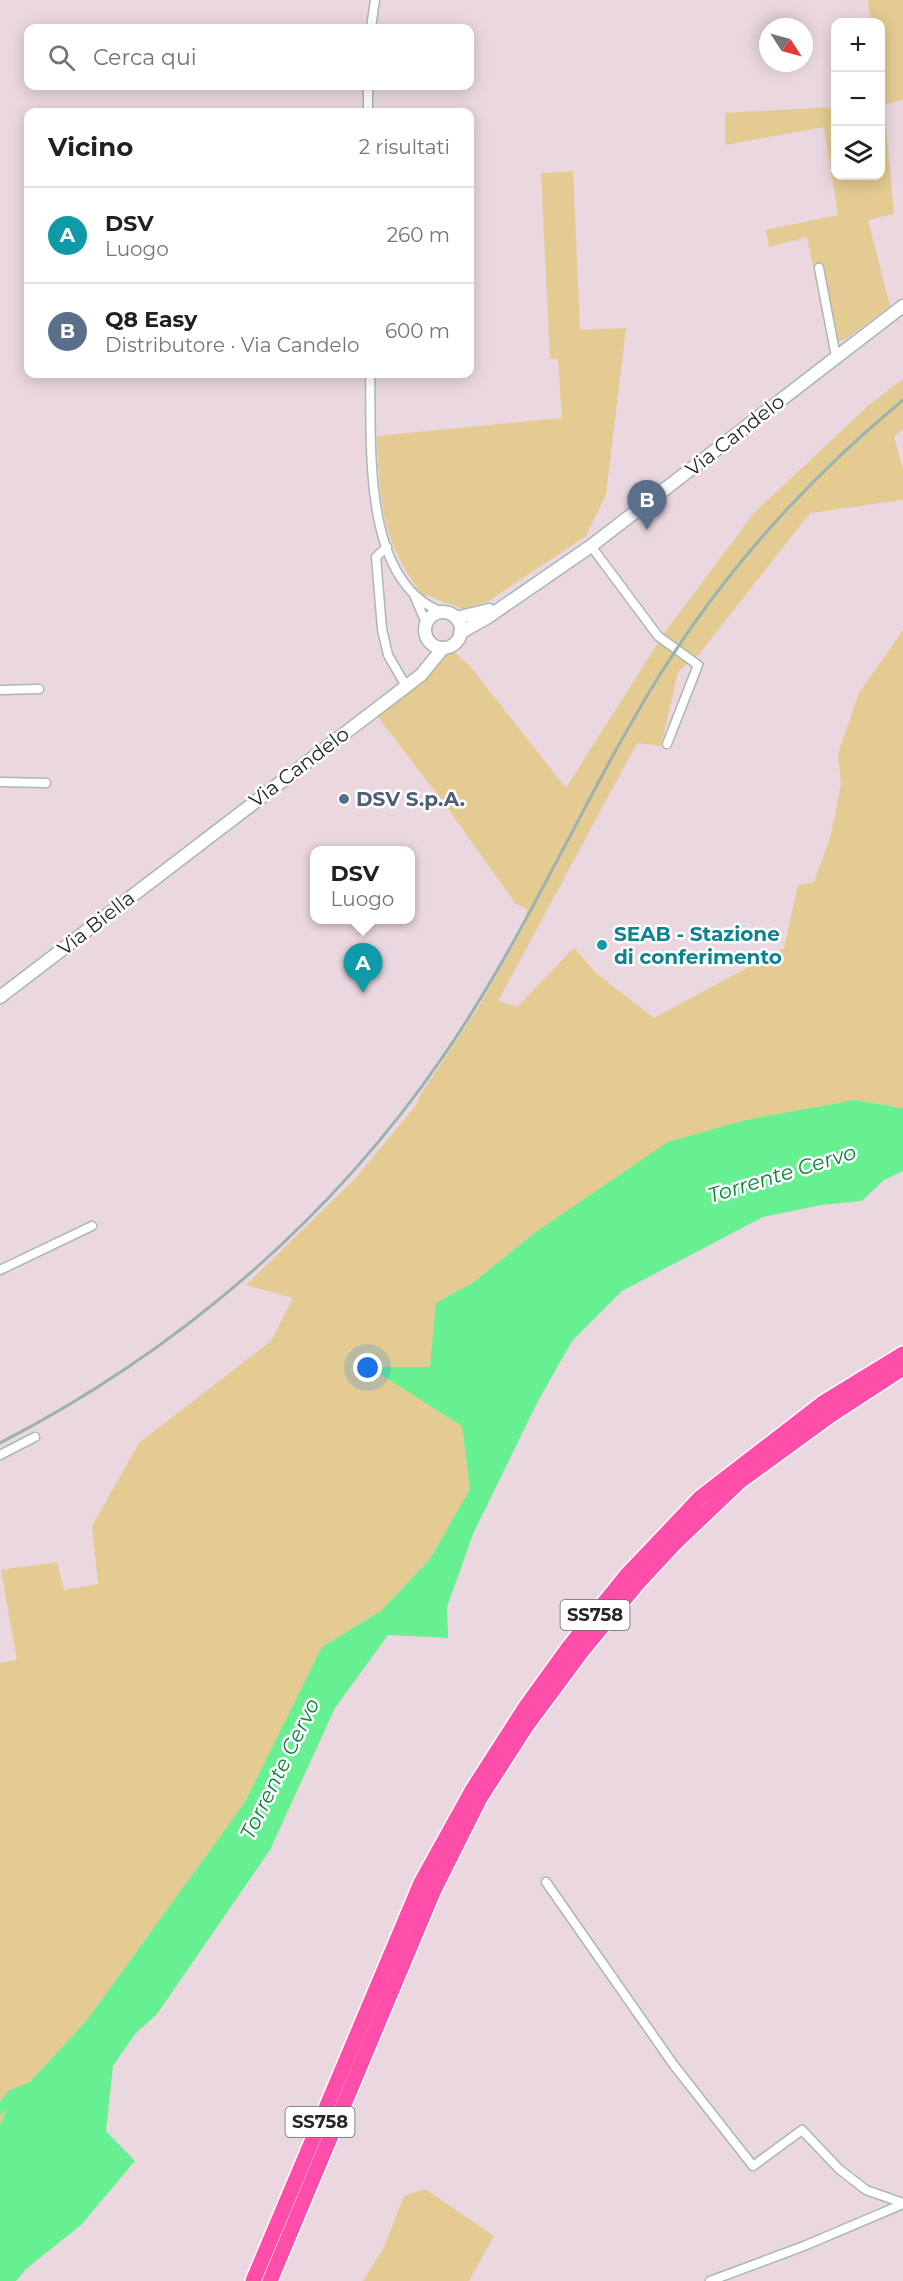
<!DOCTYPE html>
<html lang="it">
<head>
<meta charset="utf-8">
<style>
  :root { --surface:#fff; --page:#f2f2f2; --text:#202124; --muted:#757577; --line:#e0e0e0; --accent:#288479 }
  body { margin:0; font-family:Montserrat,sans-serif; background:var(--page); color:var(--text) }
  .controls { position:absolute; right:18px; top:18px; display:grid; overflow:hidden; border-radius:12px; box-shadow:0 3px 15px #0003 }
  .controls button { width:54px; height:54px; display:grid; place-items:center; padding:0; border:0; border-bottom:2px solid var(--line); background:var(--surface); color:var(--text); font:30px sans-serif }
  .compass { position:absolute; left:759px; top:18px; width:54px; height:54px; border-radius:50%; background:var(--surface); box-shadow:0 3px 15px #0003; rotate:126deg }
  .you { position:absolute; left:368px; top:1368px; width:21px; height:21px; margin:-15px; border:4px solid #fff; border-radius:50%; background:#1a73e8; box-shadow:0 0 0 9px #1a73e833 }
  .badge { display:grid; place-items:center; width:39px; height:39px; border-radius:50%; background:var(--accent); color:#fff; font-size:20px; font-weight:700 }
  .pin { position:absolute; translate:-50% -50px; filter:drop-shadow(0 2px 3px #0008) }
  .pin::after { content:''; position:absolute; top:32px; width:21px; height:18px; background:inherit; clip-path:polygon(0 0,100% 0,50% 100%) }
  .popup { position:absolute; left:310px; top:846px; width:105px; height:78px; box-sizing:border-box; display:grid; place-content:center; border-radius:12px; background:var(--surface); filter:drop-shadow(0 2px 4px #0005); font-size:20px; white-space:nowrap; color:var(--muted) }
  .popup b { font-size:22px; color:var(--text) }
  .popup::after { content:''; position:absolute; left:50%; top:100%; margin-left:-12px; border:12px solid transparent; border-top-color:var(--surface) }
  .list { margin:0; padding:0; list-style:none }
  h2 { display:flex; justify-content:space-between; align-items:center; height:78px; margin:0; padding:0 24px; font-size:26px }
  h2 small { font-size:20px; font-weight:400; color:var(--muted) }
  .list li { display:grid; grid-template-columns:39px 1fr auto; gap:18px; align-items:center; box-sizing:border-box; height:96px; padding:0 24px; border-top:2px solid var(--line) }
  .list b { display:block; font-size:22px; white-space:nowrap }
  .list p { margin:0; font-size:20px; white-space:nowrap; color:var(--muted) }
  .list em { font-size:20px; font-style:normal; color:var(--muted) }
  .icon { flex:none; width:33px; height:33px; fill:none; stroke:currentColor; stroke-width:2; stroke-linecap:round; stroke-linejoin:round }
  .map { position:relative; flex:none; width:903px; height:2281px; overflow:hidden }
  .search { position:absolute; background:var(--surface); box-shadow:0 3px 15px #0003; left:24px; top:24px; width:450px; height:66px; display:flex; align-items:center; gap:15px; box-sizing:border-box; padding:0 21px; border-radius:12px; color:var(--muted); font-size:22px }
  .panel { position:absolute; background:var(--surface); box-shadow:0 3px 15px #0003; left:24px; top:108px; width:450px; height:270px; border-radius:12px }
  .map>svg:first-child { display:block }
</style>
</head>
<body>
<div class="map">
<svg width="903" height="2281" viewBox="0 0 903 2281">
  <rect width="100%" height="100%" fill="#ead7df"/>
  <g fill="#e3cb92">
    <polygon points="868,0 903,0 903,100 884,104 894,214 868,220 890,306 846,339 829,344 807,237 769,247 766,230 838,215 824,127 725,145 725,113 835,107 836,176 880,176 880,104 884,104 881,81 880,22 871,22"/>
    <path d="M573 171 580 330 626 328 606 495 586 536 487 602 462 609C450 602 439 603 428 595L424 597C381 541 380 504 377 436L562 418 558 359H550L541 173Z"/>
    <polygon points="903,379 903,429 894,437 903,470 903,500 810,513 700,653 678,672 661,746 637,743 498,1001 517,1007 574,948 597,974 654,1018 784,948 798,885 814,882 831,835 841,784 838,754 859,693 903,630 903,1108 855,1100 536,1232 474,1282 436,1303 462,1426 470,1489 430,1559 381,1611 322,1647 245,1802 87,2020 8,2106 0,2125 0,1663 17,1660 1,1570 57,1562 64,1590 98,1584 92,1526 139,1443 271,1341 293,1298 246,1285 354,1180 418,1103 419,1097 480,1005 525,925 527,909 515,903 441,799 378,717 425,680 448,653 454,652 469,665 566,788 663,635 753,514 869,405"/>
    <polygon points="425,2189 494,2236 469,2281 363,2281 384,2247 404,2196"/>
  </g>
  <polygon fill="#67f092" points="855,1100 903,1108 903,1171 884,1180 862,1201 821,1205 763,1217 622,1291 572,1341 537,1403 473,1534 447,1607 448,1638 388,1635 335,1708 270,1850 157,2014 135,2034 113,2066 106,2131 135,2161 81,2225 26,2269 16,2281 0,2281 0,2125 8,2106 87,2020 245,1802 322,1647 381,1611 430,1559 470,1489 462,1426 369,1367 430,1367 436,1303 474,1282 536,1232 668,1142 746,1120"/>
  <g fill="none" stroke-linecap="round" stroke-linejoin="round">
    <polyline stroke="#67f092" stroke-width="10" points="0,2109 12,2095 37,2085"/>
    <g stroke="#a8b8b6" stroke-width="11">
      <g id="street">
        <polyline points="371,28 375,0"/>
        <polyline points="368,112 368,86"/>
        <polyline points="819,268 836,357"/>
        <path d="M370 374C372 444 361 581 442 612"/>
        <polyline points="591,546 658,636 698,665 667,744"/>
        <polyline points="387,547 376,557 382,629 388,655 406,686"/>
        <polyline points="414,595 426,623"/>
        <polyline points="0,690 39,689"/>
        <polyline points="0,782 46,783"/>
        <polyline points="0,1270 92,1226"/>
        <polyline points="0,1455 35,1437"/>
        <polyline points="546,1882 673,2064 753,2166 802,2130 839,2169 866,2190 903,2203"/>
        <polyline points="710,2281 804,2246 903,2204"/>
      </g>
    </g>
    <g stroke="#a8b8b6" stroke-width="15">
      <g id="secondary">
        <circle cx="443" cy="630" r="18"/>
        <polyline points="456,618 489,610"/>
        <polyline points="460,633 488,617 591,546 903,306"/>
        <polyline points="0,997 421,675 443,648"/>
      </g>
    </g>
    <g stroke="#fff" stroke-width="18">
      <g id="highway">
        <polyline points="253,2281 421,1883 473,1789 525,1708 569,1647 626,1576 700,1498 823,1403 903,1354"/>
        <polyline points="270,2281 433,1892 480,1798 527,1725 582,1651 637,1584 676,1542 739,1482 831,1415 903,1368"/>
      </g>
    </g>
    <use href="#street" stroke="#fff" stroke-width="8"/>
    <use href="#secondary" stroke="#fff" stroke-width="12"/>
    <use href="#highway" stroke="#ff4daa" stroke-width="15"/>
    <path stroke="#9bb2b0" stroke-width="3" d="M0 1443C176 1352 329 1222 442 1058 526 937 583 798 661 673 726 569 809 478 903 400"/>
  </g>
  <circle fill="#5c6f8a" stroke="#fff" stroke-width="2" cx="344" cy="799" r="6"/>
  <circle fill="#0f9aa8" stroke="#fff" stroke-width="2" cx="602" cy="945" r="6"/>
  <g text-anchor="middle" stroke-width="5" stroke-linejoin="round" paint-order="stroke">
    <g fill="#fff" stroke="#686868" stroke-width="1.5">
      <rect x="560.5" y="1600" width="69" height="30" rx="4.5"/>
      <rect x="285.5" y="2107" width="69" height="30" rx="4.5"/>
    </g>
    <g font-size="18" font-weight="bold" fill="#272727">
      <text x="595" y="1621">SS758</text>
      <text x="320" y="2128">SS758</text>
    </g>
    <g font-size="20" fill="#272727" stroke="#fff">
      <text transform="translate(735 435) rotate(-38)" y="7">Via Candelo</text>
      <text transform="translate(299 767) rotate(-37)" y="7">Via Candelo</text>
      <text transform="translate(96 923) rotate(-38)" y="7">Via Biella</text>
    </g>
    <g font-size="20" font-weight="bold" fill="#4e5e75" stroke="#fff" text-anchor="start">
      <text x="356" y="806">DSV S.p.A.</text>
    </g>
    <g font-size="20" font-weight="bold" fill="#0d838f" stroke="#fff" text-anchor="start">
      <text x="614" y="941">SEAB - Stazione<tspan x="614" dy="23">di conferimento</tspan></text>
    </g>
    <g font-size="21" font-style="italic" fill="#0c833a" stroke="#fff">
      <text transform="translate(782 1174) rotate(-17)" y="7">Torrente Cervo</text>
      <text transform="translate(280 1769) rotate(-64)" y="7">Torrente Cervo</text>
    </g>
  </g>
</svg>
<div class="controls">
<button>+</button>
<button>−</button>
<button><svg class="icon" aria-label="layers" viewBox="0 0 24 24"><path d="M12 4l9 5-9 5-9-5zM3 14l9 5 9-5"/></svg></button>
</div>
<svg class="compass" viewBox="-18 -18 36 36"><path d="M0-13l5 13h-10z" fill="#e53935"/><path d="M0 13l5-13h-10z" fill="#757577"/></svg>
<div class="you"></div>
<div class="pin badge" style="left:363px;top:993px;background:#0f9aa8">A</div>
<div class="popup"><b>DSV</b>Luogo</div>
<div class="pin badge" style="left:647px;top:530px;background:#5c6f8a">B</div>
<div class="search"><svg class="icon" aria-label="search" viewBox="0 0 24 24"><circle cx="10" cy="10" r="6"/><path d="M15 15l6 6"/></svg>Cerca qui</div>
<section class="panel">
<h2>Vicino<small>2 risultati</small></h2>
<ul class="list">
<li><span class="badge" style="background:#0f9aa8">A</span><div><b>DSV</b><p>Luogo</p></div><em>260 m</em></li>
<li><span class="badge" style="background:#5c6f8a">B</span><div><b>Q8 Easy</b><p>Distributore · Via Candelo</p></div><em>600 m</em></li>
</ul>
</section>
</div>
</body>
</html>
